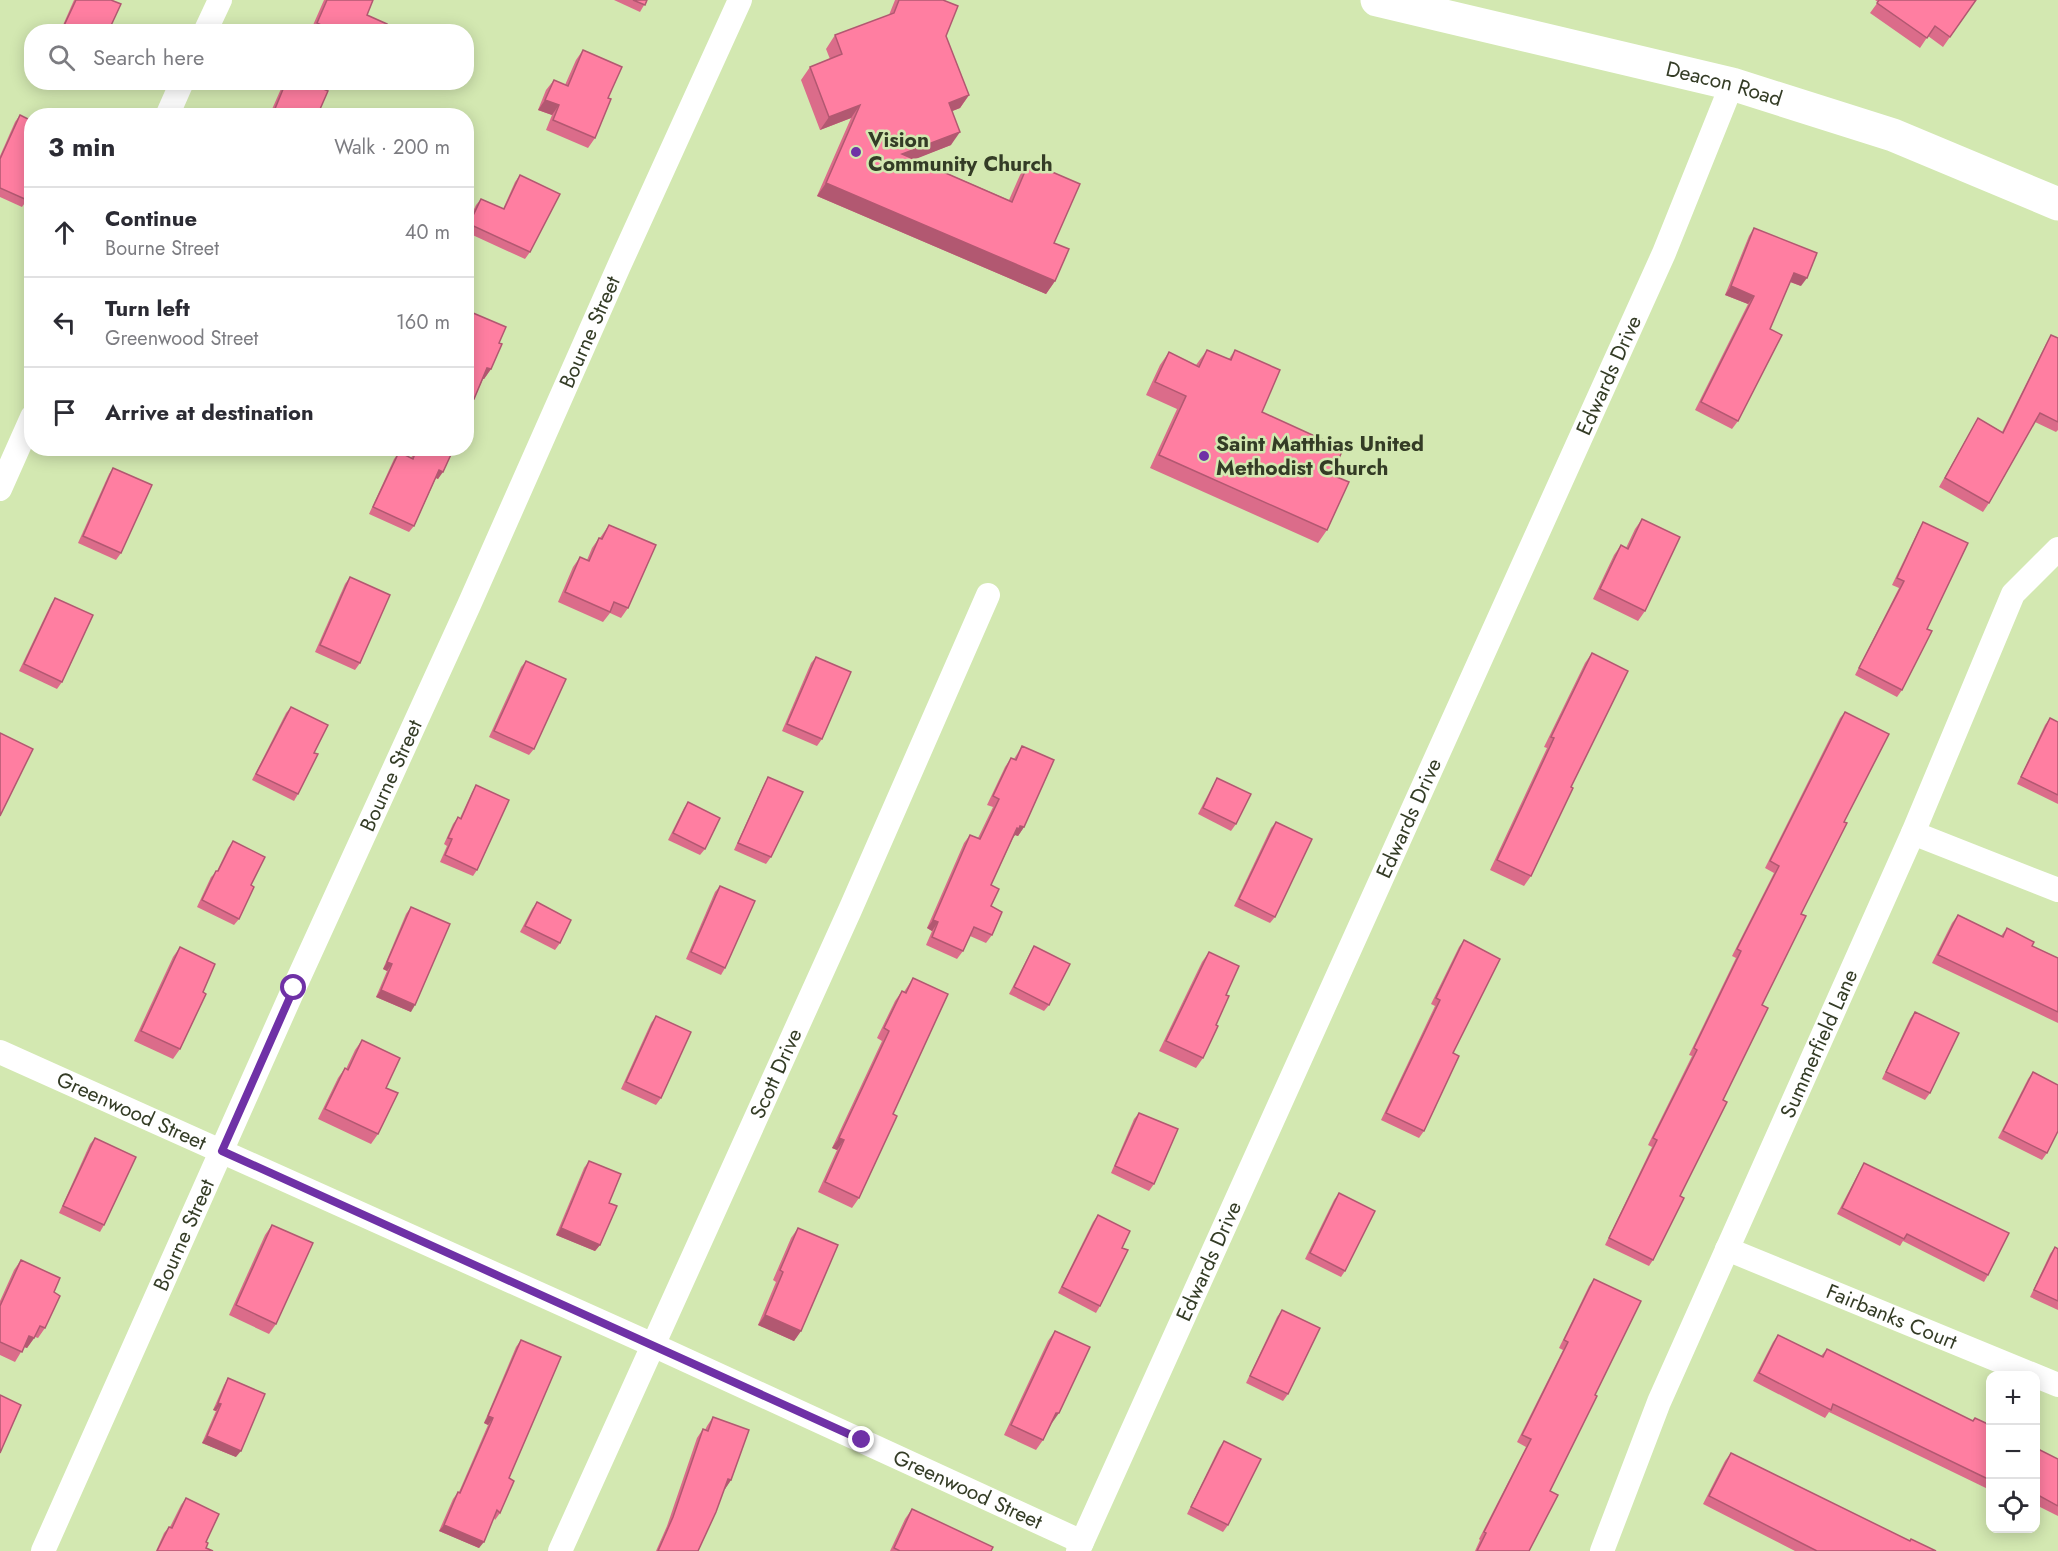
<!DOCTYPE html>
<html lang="en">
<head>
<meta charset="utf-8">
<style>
  :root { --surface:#fff; --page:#f7f7f7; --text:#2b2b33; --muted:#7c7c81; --line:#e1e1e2 }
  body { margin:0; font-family:Jost,sans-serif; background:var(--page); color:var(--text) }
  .controls { position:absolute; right:18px; bottom:18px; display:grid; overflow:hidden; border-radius:12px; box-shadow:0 3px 15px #0003 }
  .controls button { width:54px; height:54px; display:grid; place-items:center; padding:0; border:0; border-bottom:2px solid var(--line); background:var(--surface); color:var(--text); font:30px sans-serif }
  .stop { position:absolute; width:18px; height:18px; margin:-14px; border:4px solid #6f31a6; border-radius:50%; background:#fff }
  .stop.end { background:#6f31a6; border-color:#fff; box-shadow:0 2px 6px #0008 }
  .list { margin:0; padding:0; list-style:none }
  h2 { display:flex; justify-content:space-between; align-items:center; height:78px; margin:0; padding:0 24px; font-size:26px }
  h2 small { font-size:20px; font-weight:400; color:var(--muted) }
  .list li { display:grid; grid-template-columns:39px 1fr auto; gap:18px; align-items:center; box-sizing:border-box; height:90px; padding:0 24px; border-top:2px solid var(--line) }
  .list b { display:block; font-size:22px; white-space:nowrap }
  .list p { margin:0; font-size:20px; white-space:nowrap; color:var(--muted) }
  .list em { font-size:20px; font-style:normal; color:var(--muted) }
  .icon { flex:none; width:33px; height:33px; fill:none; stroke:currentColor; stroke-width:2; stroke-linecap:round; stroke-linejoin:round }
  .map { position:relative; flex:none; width:2058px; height:1551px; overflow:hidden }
  .search { position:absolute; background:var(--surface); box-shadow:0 3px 15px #0003; left:24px; top:24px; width:450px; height:66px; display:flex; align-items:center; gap:15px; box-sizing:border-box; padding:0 21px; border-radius:24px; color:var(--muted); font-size:22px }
  .panel { position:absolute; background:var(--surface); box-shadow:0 3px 15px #0003; left:24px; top:108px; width:450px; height:348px; border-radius:24px }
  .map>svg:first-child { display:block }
</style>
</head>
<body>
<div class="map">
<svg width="2058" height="1551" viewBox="0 0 2058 1551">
  <rect width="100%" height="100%" fill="#d3e8b1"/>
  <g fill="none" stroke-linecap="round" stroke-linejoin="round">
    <g stroke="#fff" stroke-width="24">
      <polyline points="205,32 220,0"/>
      <polyline points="167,116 182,82"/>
      <polyline points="0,489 32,417"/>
      <polyline points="1913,833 2058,890"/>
      <path id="s1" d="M0 1052 653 1345 1082 1542"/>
      <path id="s2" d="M1727 1249 2058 1385"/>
      <path id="s3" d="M43 1551 294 988 469 605 619 266 740 0"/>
      <path id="s4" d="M560 1551 850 910 988 595"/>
      <path id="s5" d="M1078 1551 1664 253 1732 84"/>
      <path id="s6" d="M1602 1551 1659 1402 1913 833 2013 594 2058 549"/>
    </g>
    <path stroke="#fff" stroke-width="33" id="s7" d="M1377 0 1732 84 1893 135 2058 204"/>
  </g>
  <g fill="#db6c8a">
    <polygon points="74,0 111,0 108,32 60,32"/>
    <polygon points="324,0 373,0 367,15 384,32 310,32"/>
    <polygon points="614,0 647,0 640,12"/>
    <polygon points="895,0 943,0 946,36 969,95 960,108 952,111 951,145 914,159 1009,200 1020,175 1029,162 1054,243 1055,281 1046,294 817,196 851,118 820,130 801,80 810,67 830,59 826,49 835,35 889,15"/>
    <polygon points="1875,0 1976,0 1943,47 1928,36 1920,48 1870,13 1878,2"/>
    <polygon points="583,50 608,98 595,138 588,148 546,130 552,115 538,110 546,90 554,80 565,85 576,60"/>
    <polygon points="284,82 308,82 317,116 269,116"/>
    <polygon points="20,115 27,200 22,207 0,197 0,156 15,122"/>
    <polygon points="520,175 530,252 525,259 466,232 466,226 476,205 481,199 503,209 515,182"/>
    <polygon points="1754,228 1801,286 1790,282 1770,329 1738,421 1732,429 1695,410 1748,304 1725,295 1749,236"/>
    <polygon points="466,310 499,343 491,369 484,379 483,379 474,399 466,409"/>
    <polygon points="2051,335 2058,338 2058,430 2056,432 2035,422 1989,503 1983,512 1939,487 1973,427 1978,418 2002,432 2046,344"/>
    <polygon points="1207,350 1229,359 1235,350 1262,412 1332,475 1327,530 1318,543 1150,468 1177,409 1146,395 1160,365 1169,352 1196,365"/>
    <polygon points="416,448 454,448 438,479 436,478 414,526 409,532 369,514 394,459 399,452 411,458"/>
    <polygon points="113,468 121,553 116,560 78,543 109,474"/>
    <polygon points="1642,519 1645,611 1638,621 1593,599 1614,555 1621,545 1626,548 1635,529"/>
    <polygon points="1923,522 1927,629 1902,690 1897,697 1855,675 1899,588 1892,585 1919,529"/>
    <polygon points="609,525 628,608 621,618 610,613 603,622 558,602 573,567 580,557 587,560 592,548 599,538 600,538"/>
    <polygon points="350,577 360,663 355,670 315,652 345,584"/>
    <polygon points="55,598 62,682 57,689 19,671 51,604"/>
    <polygon points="1592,653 1571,787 1531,876 1524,886 1490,870 1547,748 1544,747 1585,663"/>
    <polygon points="816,657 822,739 817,746 782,731 811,663"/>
    <polygon points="526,661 534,749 529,755 489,737 521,667"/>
    <polygon points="291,707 314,753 298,794 294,801 252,780 286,713"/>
    <polygon points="1845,712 1844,822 1801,914 1762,1005 1723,1100 1680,1196 1653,1260 1649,1266 1605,1245 1652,1147 1648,1145 1692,1056 1689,1055 1736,958 1732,956 1774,873 1765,868 1840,718"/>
    <polygon points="2050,718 2058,722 2058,804 2017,784 2045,725"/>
    <polygon points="1022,746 1024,827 1018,836 1015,835 1013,838 991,885 992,935 986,943 970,936 963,951 957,959 926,945 932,931 927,928 964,843 970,835 978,838 993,807 987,805 1005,767 1011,758 1014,759"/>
    <polygon points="768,777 771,857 766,864 734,850 764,784"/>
    <polygon points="1217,778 1236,824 1231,831 1198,814 1213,785"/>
    <polygon points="476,785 477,870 473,876 440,862 447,846 444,844 453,824 458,817 460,818 472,792"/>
    <polygon points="688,802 705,849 700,855 668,840 684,808"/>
    <polygon points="1276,822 1275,917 1270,923 1234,906 1271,828"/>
    <polygon points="233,841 251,885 239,919 234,925 197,907 211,877 217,871 228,848"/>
    <polygon points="720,886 725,968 721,975 686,959 715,892"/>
    <polygon points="537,902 560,943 555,950 520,932 532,909"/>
    <polygon points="411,907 411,1012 376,997 387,971 383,969 406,914"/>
    <polygon points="1958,915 2001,936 2007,928 2032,946 2058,958 2058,1023 1932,963 1952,923"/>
    <polygon points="1464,940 1453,1053 1424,1131 1419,1138 1381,1120 1435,1006 1431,1004 1459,947"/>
    <polygon points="1034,946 1049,1005 1044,1011 1009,994 1030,953"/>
    <polygon points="180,947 203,992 180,1049 173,1059 134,1041 173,957"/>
    <polygon points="1209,952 1226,995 1203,1058 1196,1068 1159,1051 1202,962"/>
    <polygon points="913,978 893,1114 859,1198 852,1208 818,1192 837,1150 832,1148 882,1041 877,1038 895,1001 902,991 904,992"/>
    <polygon points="1915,1012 1930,1093 1925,1100 1882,1079 1910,1019"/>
    <polygon points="656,1016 661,1098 656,1105 621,1089 651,1023"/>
    <polygon points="362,1040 386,1088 378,1134 371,1144 318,1119 338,1078 345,1068 346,1069 355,1050"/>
    <polygon points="2033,1072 2047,1153 2042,1160 1998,1138 2028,1079"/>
    <polygon points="1139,1113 1154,1184 1149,1191 1111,1173 1134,1119"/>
    <polygon points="95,1138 104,1225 100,1232 59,1213 90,1144"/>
    <polygon points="589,1161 609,1203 600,1245 595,1251 556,1235 584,1168"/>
    <polygon points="1864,1163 1988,1275 1984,1282 1903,1241 1900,1246 1837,1214 1860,1170"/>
    <polygon points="1339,1193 1345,1271 1341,1277 1305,1259 1334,1200"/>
    <polygon points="1098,1215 1122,1248 1100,1306 1096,1313 1058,1293 1093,1222"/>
    <polygon points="272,1225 276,1324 269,1334 229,1315 265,1235"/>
    <polygon points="798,1228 801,1331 794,1341 758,1325 776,1282 773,1280 791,1238"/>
    <polygon points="2055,1247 2058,1249 2058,1310 2030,1297 2050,1254"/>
    <polygon points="21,1260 45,1328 38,1338 35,1337 27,1348 24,1347 15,1362 0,1355 0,1301 14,1270"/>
    <polygon points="1594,1279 1595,1395 1550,1491 1529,1551 1475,1551 1480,1540 1479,1539 1526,1447 1517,1442 1563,1350 1559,1348 1589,1286"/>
    <polygon points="1282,1310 1288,1394 1283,1401 1246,1383 1277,1317"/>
    <polygon points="1055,1331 1052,1423 1043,1440 1036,1450 1004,1435 1048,1341"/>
    <polygon points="1778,1335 1821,1356 1827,1349 1972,1421 1975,1418 1990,1425 1990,1490 1829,1412 1825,1418 1753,1381 1773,1342"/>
    <polygon points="521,1340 509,1478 500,1513 495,1520 494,1518 479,1548 439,1531 453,1499 458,1492 459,1492 488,1425 484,1423 516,1347"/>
    <polygon points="228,1378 236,1457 202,1443 216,1411 213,1410 224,1385"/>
    <polygon points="713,1417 731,1480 725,1489 724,1488 698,1551 656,1551 667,1526 697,1438 703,1429 705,1430 707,1426"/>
    <polygon points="1224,1441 1228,1525 1223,1532 1187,1514 1219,1448"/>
    <polygon points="2036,1448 2058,1459 2058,1516 2036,1505"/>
    <polygon points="1731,1453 1909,1541 1936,1551 1795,1551 1703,1504 1725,1461"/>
    <polygon points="186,1498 206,1542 206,1548 213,1551 156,1551 164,1533 169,1527 170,1527 181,1505"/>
    <polygon points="912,1509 991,1551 890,1551 905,1519"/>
  </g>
  <g fill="#b25871">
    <polygon points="969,95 960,108 940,116 949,103"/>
    <polygon points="545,100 559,105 552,115 538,110"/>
    <polygon points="860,105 851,118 820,130 829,117"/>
    <polygon points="960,132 951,145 893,168 902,154"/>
    <polygon points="826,183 1055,281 1046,294 817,196"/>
    <polygon points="1794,273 1807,278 1801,286 1788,281"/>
    <polygon points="1731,286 1754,296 1748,304 1725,295"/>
    <polygon points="487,368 491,369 484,379 480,378"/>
    <polygon points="439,470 443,472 438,479 434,477"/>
    <polygon points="1020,826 1024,827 1018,836 1015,835 1013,838 1017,828"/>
    <polygon points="933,920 938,922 932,931 927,928"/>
    <polygon points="387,962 392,964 387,971 383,969"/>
    <polygon points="381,990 415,1005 411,1012 376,997"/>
    <polygon points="839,1138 844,1140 837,1150 832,1148"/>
    <polygon points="561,1228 600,1245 595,1251 556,1235"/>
    <polygon points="765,1315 801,1331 794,1341 758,1325"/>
    <polygon points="29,1336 34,1338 27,1348 22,1346"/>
    <polygon points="218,1403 221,1404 216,1411 213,1410"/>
    <polygon points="1056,1413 1059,1413 1052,1423 1049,1423"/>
    <polygon points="488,1416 493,1418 488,1425 484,1423"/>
    <polygon points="207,1436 241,1451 236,1457 202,1443"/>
    <polygon points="728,1479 731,1480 725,1489 722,1487"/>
    <polygon points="444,1525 484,1542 479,1548 439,1531"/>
  </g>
  <g fill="#ff7ea1" stroke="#b25871" stroke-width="1.5">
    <polygon points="76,0 111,0 121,4 108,32 61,32"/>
    <polygon points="327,0 373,0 367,15 387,24 384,32 335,32 317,23"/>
    <polygon points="633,0 647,0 645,5"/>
    <polygon points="899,0 943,0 958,6 946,36 969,95 949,103 960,132 902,154 1012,202 1029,162 1080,184 1054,243 1069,249 1055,281 826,183 860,105 829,117 810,67 842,54 835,35 894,13"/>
    <polygon points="1879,0 1976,0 1950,37 1935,26 1927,38 1877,3"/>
    <polygon points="583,50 622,67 608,98 611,99 595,138 553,120 559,105 545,100 554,80 568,86"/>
    <polygon points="286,82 308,82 328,91 317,116 272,116"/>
    <polygon points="20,115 32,121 32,190 27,200 0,188 0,159"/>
    <polygon points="520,175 560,194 530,252 469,224 481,199 504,209"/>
    <polygon points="1754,228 1817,253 1807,278 1794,273 1770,329 1782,335 1738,421 1701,402 1754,296 1731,286"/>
    <polygon points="466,310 506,327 499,343 502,344 491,369 487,368 474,399 466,396"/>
    <polygon points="2051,335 2058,338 2058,422 2040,413 1989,503 1945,478 1978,418 2003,433"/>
    <polygon points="1207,350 1231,360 1235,350 1280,370 1262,412 1343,449 1332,475 1349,482 1327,530 1159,455 1186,396 1155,382 1169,352 1199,367"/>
    <polygon points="417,448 454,448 443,472 439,470 414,526 373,507 399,452 413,459"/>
    <polygon points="113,468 152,485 121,553 83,536"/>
    <polygon points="1642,519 1680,537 1645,611 1600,589 1621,545 1628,549"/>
    <polygon points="1923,522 1968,543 1927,629 1932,631 1902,690 1859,668 1904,581 1897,578"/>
    <polygon points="609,525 656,545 628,608 614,602 610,612 565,592 580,557 589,561 599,538 602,539"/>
    <polygon points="350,577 390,595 360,663 320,645"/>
    <polygon points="55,598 93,615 62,682 24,664"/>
    <polygon points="1592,653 1628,671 1571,787 1573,788 1531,876 1497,860 1554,738 1551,737"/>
    <polygon points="816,657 851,672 822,739 787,724"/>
    <polygon points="526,661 566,679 534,749 494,731"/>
    <polygon points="291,707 328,725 314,753 318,754 298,794 256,774"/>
    <polygon points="1845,712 1889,734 1844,822 1847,823 1801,914 1806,916 1762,1005 1768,1008 1723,1100 1727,1102 1680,1196 1684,1198 1653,1260 1609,1238 1657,1140 1653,1138 1697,1050 1694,1048 1741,951 1737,949 1779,866 1770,861"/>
    <polygon points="2050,718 2058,722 2058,795 2021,777"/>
    <polygon points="0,733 33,749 0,816"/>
    <polygon points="1022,746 1054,760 1024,827 1020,826 1019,829 1017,828 991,885 999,889 991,906 1002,912 992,935 974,927 963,951 932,937 938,922 933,920 970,835 980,839 999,799 993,796 1011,758 1016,760"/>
    <polygon points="768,777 803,792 771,857 738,843"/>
    <polygon points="1217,778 1251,794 1236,824 1203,808"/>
    <polygon points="476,785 509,800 477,870 445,855 452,839 448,838 458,817 461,819"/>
    <polygon points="688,802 720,818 705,849 673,833"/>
    <polygon points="1276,822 1312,839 1275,917 1239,899"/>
    <polygon points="233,841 265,857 251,885 254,887 239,919 202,900 216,871 218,871"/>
    <polygon points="720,886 755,901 725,968 691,952"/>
    <polygon points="537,902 571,920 560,943 525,926"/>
    <polygon points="411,907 450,924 415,1005 381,990 392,964 387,962"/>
    <polygon points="1958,915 2003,937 2007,928 2034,942 2032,946 2058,958 2058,1012 1938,955"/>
    <polygon points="1464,940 1500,959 1453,1053 1459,1056 1424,1131 1386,1113 1440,1000 1436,998"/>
    <polygon points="1034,946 1070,964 1049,1005 1014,987"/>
    <polygon points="180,947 215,964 203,992 206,994 180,1049 141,1031"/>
    <polygon points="1209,952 1239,966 1226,995 1229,996 1216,1025 1218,1026 1203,1058 1166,1041"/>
    <polygon points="913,978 948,994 893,1114 897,1116 859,1198 825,1182 844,1140 839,1138 889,1031 884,1028 902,991 906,993"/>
    <polygon points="1915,1012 1959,1033 1930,1093 1886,1072"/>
    <polygon points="656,1016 691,1032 661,1098 626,1082"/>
    <polygon points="362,1040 400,1058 386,1088 398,1093 378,1134 325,1109 345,1068 348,1070"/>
    <polygon points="2033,1072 2058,1085 2058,1131 2047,1153 2003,1131"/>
    <polygon points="1139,1113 1178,1129 1154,1184 1115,1166"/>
    <polygon points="95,1138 136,1157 104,1225 63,1206"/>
    <polygon points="589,1161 621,1174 609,1203 617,1206 600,1245 561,1228"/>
    <polygon points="1864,1163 2009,1233 1988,1275 1907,1234 1904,1239 1842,1208"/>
    <polygon points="1339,1193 1375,1211 1345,1271 1310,1253"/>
    <polygon points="1098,1215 1130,1231 1122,1248 1128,1250 1100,1306 1062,1287"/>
    <polygon points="272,1225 313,1243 276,1324 236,1305"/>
    <polygon points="798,1228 838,1245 801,1331 765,1315 783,1272 780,1270"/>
    <polygon points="2055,1247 2058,1249 2058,1301 2034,1290"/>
    <polygon points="21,1260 60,1278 54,1292 60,1296 45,1328 40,1326 34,1338 29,1336 22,1352 0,1342 0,1306"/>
    <polygon points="1594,1279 1641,1301 1595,1395 1597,1396 1550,1491 1558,1495 1529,1551 1477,1551 1486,1533 1484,1532 1531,1439 1522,1435 1568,1342 1564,1340"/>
    <polygon points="1282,1310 1320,1328 1288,1394 1250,1376"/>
    <polygon points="1055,1331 1090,1347 1059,1413 1056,1413 1043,1440 1011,1425"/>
    <polygon points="1778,1335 1823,1357 1827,1349 1973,1421 1975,1418 1990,1425 1990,1480 1833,1404 1831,1410 1759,1373"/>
    <polygon points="521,1340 561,1357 509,1478 514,1481 500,1513 497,1510 484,1542 444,1525 458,1492 460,1493 493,1418 488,1416"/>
    <polygon points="228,1378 265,1394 241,1451 207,1436 221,1404 218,1403"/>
    <polygon points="0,1395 21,1405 0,1453"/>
    <polygon points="713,1417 749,1430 731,1480 728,1479 716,1512 698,1551 658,1551 673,1517 703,1429 708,1431"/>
    <polygon points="1224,1441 1261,1459 1228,1525 1191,1507"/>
    <polygon points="2036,1448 2058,1459 2058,1506 2036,1494"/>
    <polygon points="1731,1453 1910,1541 1911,1539 1936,1551 1817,1551 1709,1496"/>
    <polygon points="186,1498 219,1514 206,1542 208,1543 206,1548 213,1551 157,1551 169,1527 172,1528"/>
    <polygon points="912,1509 993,1547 991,1551 900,1551 894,1548"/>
  </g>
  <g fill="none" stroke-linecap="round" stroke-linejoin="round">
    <polyline stroke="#6f31a6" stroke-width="8" points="294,988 222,1151 862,1440"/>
  </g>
  <g fill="#6f31a6" stroke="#d3e8b1" stroke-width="2">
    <circle cx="856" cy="152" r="6"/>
    <circle cx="1204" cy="456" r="6"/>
  </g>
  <g text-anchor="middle" stroke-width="5" stroke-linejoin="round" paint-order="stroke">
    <g font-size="21" fill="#343c26" stroke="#d3e8b1">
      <text dy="7" stroke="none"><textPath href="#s7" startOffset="357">Deacon Road</textPath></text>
      <text dy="7" stroke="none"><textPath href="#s3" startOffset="1336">Bourne Street</textPath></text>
      <text dy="7" stroke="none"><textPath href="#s5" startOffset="1290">Edwards Drive</textPath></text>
      <text dy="7" stroke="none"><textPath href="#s3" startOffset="850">Bourne Street</textPath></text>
      <text dy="7" stroke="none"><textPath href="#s5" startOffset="804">Edwards Drive</textPath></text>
      <text dy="7" stroke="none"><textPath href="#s6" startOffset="552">Summerfield Lane</textPath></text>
      <text dy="7" stroke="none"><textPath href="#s4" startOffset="524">Scott Drive</textPath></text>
      <text dy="7" stroke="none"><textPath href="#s1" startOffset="144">Greenwood Street</textPath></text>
      <text dy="7" stroke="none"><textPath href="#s3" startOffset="346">Bourne Street</textPath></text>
      <text dy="7" stroke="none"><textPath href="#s5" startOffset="318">Edwards Drive</textPath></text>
      <text dy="7" stroke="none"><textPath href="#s2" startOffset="178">Fairbanks Court</textPath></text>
      <text dy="7" stroke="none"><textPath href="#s1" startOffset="1062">Greenwood Street</textPath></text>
    </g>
    <g font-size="21" font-weight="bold" fill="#343c26" stroke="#d3e8b1" text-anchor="start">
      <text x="868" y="147">Vision<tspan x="868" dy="24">Community Church</tspan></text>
      <text x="1216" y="451">Saint Matthias United<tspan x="1216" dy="24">Methodist Church</tspan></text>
    </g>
  </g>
</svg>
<div class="controls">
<button>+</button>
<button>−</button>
<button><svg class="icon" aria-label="locate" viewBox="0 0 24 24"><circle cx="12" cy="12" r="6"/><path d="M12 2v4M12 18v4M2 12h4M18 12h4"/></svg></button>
</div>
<div class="stop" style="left:294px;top:988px"></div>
<div class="stop end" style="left:862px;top:1440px"></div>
<div class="search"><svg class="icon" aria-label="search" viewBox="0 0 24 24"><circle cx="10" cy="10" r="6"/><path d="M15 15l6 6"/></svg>Search here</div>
<section class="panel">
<h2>3 min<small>Walk · 200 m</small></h2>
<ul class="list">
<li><svg class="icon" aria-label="ahead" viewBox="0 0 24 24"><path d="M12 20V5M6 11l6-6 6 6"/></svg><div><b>Continue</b><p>Bourne Street</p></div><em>40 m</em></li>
<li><svg class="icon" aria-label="left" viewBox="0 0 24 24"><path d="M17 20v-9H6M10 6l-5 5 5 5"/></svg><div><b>Turn left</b><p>Greenwood Street</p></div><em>160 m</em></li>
<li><svg class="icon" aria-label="arrive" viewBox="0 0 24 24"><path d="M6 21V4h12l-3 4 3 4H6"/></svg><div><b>Arrive at destination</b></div></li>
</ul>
</section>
</div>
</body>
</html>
